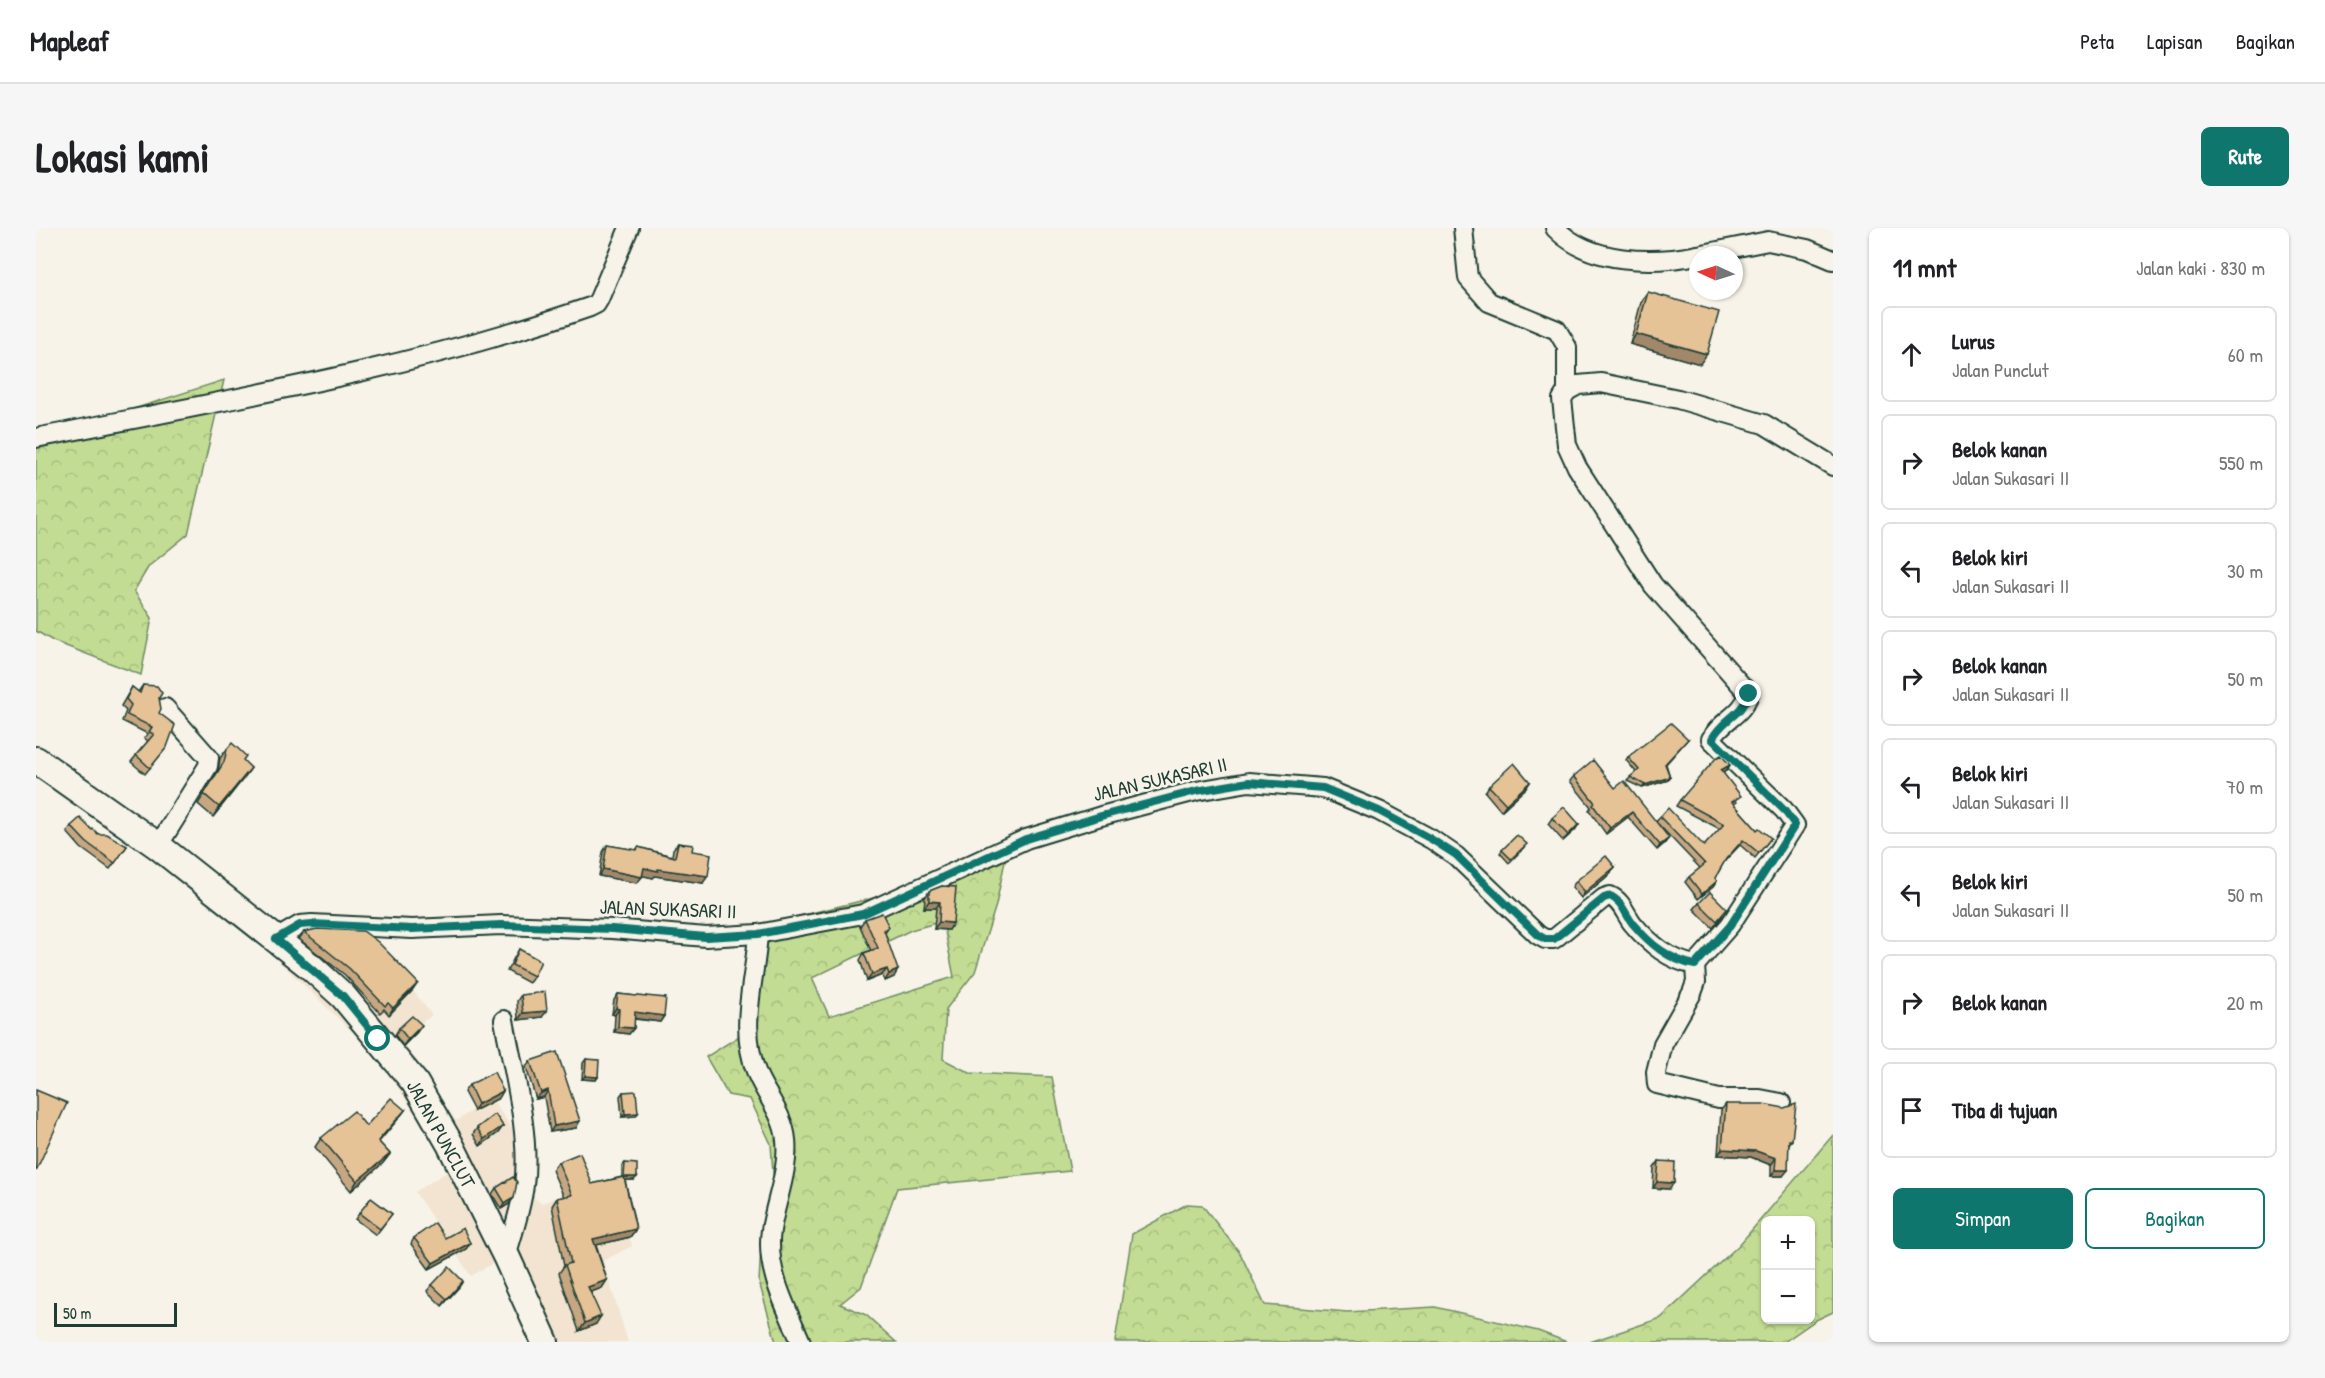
<!DOCTYPE html>
<html lang="id">
<head>
<meta charset="utf-8">
<style>
  :root { --surface:#fff; --page:#f6f6f6; --text:#202124; --muted:#757577; --line:#e0e0e0; --accent:#0f766e }
  body { margin:0; font-family:"Patrick Hand",sans-serif; background:var(--page); color:var(--text) }
  .controls { position:absolute; right:18px; bottom:18px; display:grid; overflow:hidden; border-radius:9px; box-shadow:0 2px 4px #0004 }
  .controls button { width:54px; height:54px; display:grid; place-items:center; padding:0; border:0; border-bottom:2px solid var(--line); background:var(--surface); color:var(--text); font:30px sans-serif }
  .compass { position:absolute; left:1653px; top:18px; width:54px; height:54px; border-radius:50%; background:var(--surface); box-shadow:0 2px 4px #0004; rotate:274deg }
  .scale { position:absolute; left:18px; bottom:15px; width:123px; box-sizing:border-box; padding-left:6px; border:3px solid #1f3d34; border-top:0; font-size:16px; line-height:21px; white-space:nowrap; color:#1f3d34; -webkit-text-stroke:4px #f7f3e8; paint-order:stroke }
  .stop { position:absolute; width:18px; height:18px; margin:-14px; border:4px solid #0f766e; border-radius:50%; background:#fff }
  .stop.end { background:#0f766e; border-color:#fff; box-shadow:0 2px 6px #0008 }
  .list { margin:0; padding:0; list-style:none }
  h2 { display:flex; justify-content:space-between; align-items:center; height:78px; margin:0; padding:0 24px; font-size:26px }
  h2 small { font-size:20px; font-weight:400; color:var(--muted) }
  .list li { display:grid; grid-template-columns:39px 1fr auto; gap:18px; align-items:center; box-sizing:border-box; height:96px; margin:0 12px 12px; padding:0 12px; border:2px solid var(--line); border-radius:9px }
  .list b { display:block; font-size:22px; white-space:nowrap }
  .list p { margin:0; font-size:20px; white-space:nowrap; color:var(--muted) }
  .list em { font-size:20px; font-style:normal; color:var(--muted) }
  .actions { display:flex; gap:12px; padding:18px 24px }
  .actions a { flex:1; padding:14px 0; border:2px solid var(--accent); border-radius:9px; text-align:center; font-size:21px; color:var(--accent) }
  .actions .main { background:var(--accent); color:#fff }
  .icon { flex:none; width:33px; height:33px; fill:none; stroke:currentColor; stroke-width:2; stroke-linecap:round; stroke-linejoin:round }
  .map { position:relative; flex:none; width:1797px; height:1114px; overflow:hidden; border-radius:9px }
  header { display:flex; align-items:center; gap:36px; box-sizing:border-box; height:84px; padding:0 30px; background:var(--surface); border-bottom:2px solid var(--line) }
  header strong { font-size:28px }
  nav { display:flex; gap:33px; margin-inline-start:auto; font-size:21px }
  .intro { display:flex; align-items:center; justify-content:space-between; box-sizing:border-box; height:144px; padding:0 36px }
  h1 { margin:0; font-size:42px }
  .button { padding:15px 27px; border-radius:9px; background:var(--accent); color:#fff; font-size:21px; font-weight:700 }
  main { display:flex; gap:36px; padding:0 36px }
  aside { flex:1; background:var(--surface); border-radius:9px; box-shadow:0 2px 4px #0004 }
  .map>svg:first-child { display:block }
</style>
</head>
<body>
<header>
<strong>Mapleaf</strong>
<nav><a>Peta</a><a>Lapisan</a><a>Bagikan</a></nav>
</header>
<div class="intro"><h1>Lokasi kami</h1><a class="button">Rute</a></div>
<main>
<div class="map">
<svg width="1797" height="1114" viewBox="0 0 1797 1114">
  <defs>
    <pattern id="forest-crowns" width="20" height="18" patternUnits="userSpaceOnUse" patternTransform="scale(1.5)"><rect width="20" height="18" fill="#c2dc93"/><path d="M2 6a3 3 0 1 1 6 0M12 15a3 3 0 1 1 6 0" fill="none" stroke="#a6be7f"/></pattern>
  </defs>
  <rect width="100%" height="100%" fill="#f7f3e8"/>
  <filter id="ink" filterUnits="userSpaceOnUse"><feTurbulence type="fractalNoise" baseFrequency=".0167" numOctaves="2"/><feDisplacementMap in="SourceGraphic" scale="12" xChannelSelector="R" yChannelSelector="G"/><feConvolveMatrix kernelMatrix="1 2 1 2 8 2 1 2 1" color-interpolation-filters="sRGB"/></filter>
  <g filter="url(#ink)">
    <polygon fill="#f2e4d0" points="262,697 335,709 396,787 364,810 420,893 455,870 486,914 496,969 506,975 562,953 586,983 596,1018 567,1033 592,1114 520,1114 478,1023 435,1048 379,964 414,942 345,832 245,735 252,711"/>
    <g fill="url(#forest-crowns)" stroke="#708c64" stroke-width="1.5" fill-rule="evenodd">
      <polygon points="188,152 152,306 113,338 98,363 116,390 105,447 17,413 0,403 0,212"/>
      <path d="M972 618 960 677 939 744 910 781 907 831 934 845 1016 849 1034 943 861 960 825 1059 804 1076 830 1087 860 1114H740L723 1054 726 999 738 959 735 916 714 871 692 867 670 829 702 809 717 720 734 695 891 657ZM907 693 918 749 793 788 776 750 875 702Z"/>
      <path d="M1797 907V1084L1780 1092 1748 1114H1554L1625 1090 1703 1017ZM1774 992V1092H1730V992Z"/>
      <polygon points="1151,976 1166,977 1204,1025 1229,1077 1311,1084 1399,1079 1502,1103 1531,1114 1079,1114 1096,1006"/>
    </g>
    <g fill="none" stroke-linecap="round" stroke-linejoin="round">
      <g stroke="#1f3d34" stroke-width="22">
        <g id="minor">
          <polyline points="1427,0 1432,50 1453,74 1521,102 1531,119 1531,163"/>
          <path d="M1519 0C1553 36 1617 36 1662 27"/>
          <polyline points="1662,27 1732,13 1771,21 1797,32"/>
          <path d="M0 210C186 173 375 141 554 79L560 76 563 71 593 0"/>
          <polyline points="122,618 172,538 173,530 129,480"/>
          <path d="M722 706C719 754 702 799 721 846 730 867 748 888 750 912 753 943 740 971 735 1002 729 1041 750 1079 765 1114"/>
          <path d="M240 711 264 697 276 696 376 701 465 697 576 701 670 709 722 706 827 686 990 611 1065 588 1160 563 1213 554 1287 560 1343 583 1395 611 1420 628 1502 707 1509 711H1518L1568 670 1574 668C1586 673 1589 686 1597 696 1614 716 1633 732 1659 737L1694 697 1759 597 1748 582 1675 511C1686 491 1705 489 1713 466L1617 357 1541 239 1531 217 1526 171 1531 163 1542 157 1565 155 1642 171 1728 196 1797 238"/>
          <polyline points="1659,737 1660,754 1656,765 1627,816 1620,844 1621,856 1683,871 1724,871 1745,875"/>
          <path d="M468 792C477 842 495 907 488 957 485 981 477 1005 470 1028"/>
        </g>
      </g>
      <g stroke="#1f3d34" stroke-width="30">
        <polyline id="secondary" points="0,532 122,618 275,739 307,768 379,855 414,916 470,1028 509,1114"/>
      </g>
      <use href="#minor" stroke="#f7f3e8" stroke-width="18"/>
      <use href="#secondary" stroke="#f7f3e8" stroke-width="26"/>
    </g>
    <g fill="#c6a782" stroke="#1f3d34" stroke-width="1.5">
      <polygon points="1612,64 1664,136 1594,116 1605,74"/>
      <polygon points="107,457 123,470 123,485 131,519 109,546 95,534 112,513 108,510 112,506 86,493 90,483 85,478 96,459 102,464"/>
      <polygon points="1652,511 1630,536 1634,549 1632,552 1606,560 1591,553 1600,544 1590,532 1592,529"/>
      <polygon points="191,521 207,533 215,540 177,589 162,576 182,544 184,530"/>
      <polygon points="1694,537 1690,543 1687,544 1701,574 1698,576 1721,602 1735,610 1719,630 1704,617 1688,634 1679,650 1681,653 1677,659 1662,671 1649,654 1653,649 1664,640 1622,596 1629,615 1621,622 1592,589 1570,606 1553,582 1555,579 1534,553 1538,548 1579,560 1620,594 1624,589 1668,618 1684,601 1640,578 1644,572"/>
      <polygon points="1494,554 1490,560 1465,583 1449,564 1453,558"/>
      <polygon points="1516,590 1543,596 1539,602 1527,613 1512,596"/>
      <polygon points="35,598 56,602 62,606 91,618 74,641 45,620 31,604"/>
      <polygon points="642,615 656,623 667,655 619,648 617,650 606,647 601,655 563,648 567,624 571,617 600,622 602,619 636,628 637,621"/>
      <polygon points="1488,620 1473,635 1464,625 1466,622"/>
      <polygon points="1579,639 1574,646 1545,670 1536,659 1540,653"/>
      <polygon points="906,658 917,695 913,702 898,701 900,680 888,680 889,670 893,663"/>
      <polygon points="1663,675 1687,687 1677,700 1658,681"/>
      <polygon points="829,691 853,699 849,705 858,749 849,753 846,747 831,753 824,732 828,725 835,723 824,698"/>
      <polygon points="268,704 377,762 353,787 348,781 344,785 309,747 263,711"/>
      <polygon points="483,721 498,748 493,755 471,743 479,728"/>
      <polygon points="582,766 609,769 610,768 628,788 624,794 598,791 598,800 593,806 578,804 579,787 576,786 578,772"/>
      <polygon points="485,767 506,789 482,792 481,773"/>
      <polygon points="363,800 381,804 367,818 359,807"/>
      <polygon points="550,831 562,849 560,852 546,851 547,835"/>
      <polygon points="494,833 540,900 514,904 508,869 500,871 490,839"/>
      <polygon points="433,857 467,863 463,870 438,883 428,864"/>
      <polygon points="587,864 602,885 599,888 586,889 584,868"/>
      <polygon points="1690,876 1756,912 1753,916 1747,948 1735,948 1735,937 1715,929 1682,927 1685,882"/>
      <polygon points="369,882 362,891 343,914 354,926 347,935 315,963 279,919 285,910 330,898"/>
      <polygon points="467,898 462,905 444,918 437,906 441,900"/>
      <polygon points="1623,933 1633,961 1617,960 1618,940"/>
      <polygon points="522,934 556,956 586,949 586,938 589,935 598,952 589,952 600,1001 594,1009 560,1017 571,1052 566,1060 555,1064 560,1096 543,1103 523,1045 528,1038 516,978 521,970 528,969 516,942"/>
      <polygon points="460,960 473,976 465,981 456,966"/>
      <polygon points="335,970 356,986 340,1007 319,991"/>
      <polygon points="378,1010 409,1010 434,1015 430,1021 393,1041 375,1016"/>
      <polygon points="396,1057 423,1059 406,1078 391,1063"/>
    </g>
    <g fill="#a1886a" stroke="#1f3d34" stroke-width="1.5">
      <polygon points="1600,106 1671,126 1664,136 1594,116"/>
      <polygon points="1694,537 1690,543 1682,548 1685,542"/>
      <polygon points="215,540 208,550 177,589 183,579"/>
      <polygon points="1634,549 1632,552 1606,560 1609,557"/>
      <polygon points="1494,554 1490,560 1465,583 1470,576"/>
      <polygon points="1596,584 1592,589 1570,606 1574,600"/>
      <polygon points="1543,596 1539,602 1527,613 1532,607"/>
      <polygon points="1633,610 1629,615 1621,622 1624,617"/>
      <polygon points="1579,639 1574,646 1545,670 1549,664"/>
      <polygon points="608,640 622,641 672,648 667,655 619,648 617,650 603,647"/>
      <polygon points="567,641 606,649 601,655 563,648"/>
      <polygon points="1681,653 1677,659 1662,671 1666,666"/>
      <polygon points="893,673 904,674 900,680 888,680"/>
      <polygon points="903,694 917,695 913,702 898,701"/>
      <polygon points="851,741 846,747 831,753 836,746"/>
      <polygon points="862,742 858,749 849,753 853,746"/>
      <polygon points="382,755 377,762 353,787 357,780"/>
      <polygon points="580,780 583,781 579,787 576,786"/>
      <polygon points="511,783 506,789 482,792 487,785"/>
      <polygon points="599,784 628,788 624,794 595,790"/>
      <polygon points="386,797 381,804 367,818 372,811"/>
      <polygon points="582,799 598,800 593,806 578,804"/>
      <polygon points="549,848 562,849 560,852 546,851"/>
      <polygon points="512,862 508,869 500,871 505,865"/>
      <polygon points="467,863 463,870 438,883 442,876"/>
      <polygon points="369,882 362,891 335,922 342,913"/>
      <polygon points="602,885 599,888 586,889 589,886"/>
      <polygon points="544,893 540,900 514,904 518,898"/>
      <polygon points="467,898 462,905 444,918 448,911"/>
      <polygon points="1686,921 1720,923 1740,930 1735,937 1715,929 1682,927"/>
      <polygon points="354,926 347,935 315,963 321,953"/>
      <polygon points="1739,942 1752,942 1747,948 1735,948"/>
      <polygon points="588,949 601,949 598,952 586,952"/>
      <polygon points="1621,954 1638,955 1633,961 1617,960"/>
      <polygon points="478,970 473,976 465,981 469,975"/>
      <polygon points="600,1001 594,1009 552,1019 557,1011"/>
      <polygon points="434,1015 430,1021 393,1041 397,1035"/>
      <polygon points="571,1052 566,1060 547,1067 552,1059"/>
      <polygon points="427,1053 423,1059 406,1078 411,1071"/>
      <polygon points="565,1088 560,1096 543,1103 549,1095"/>
    </g>
    <g fill="#e6c297" stroke="#1f3d34" stroke-width="1.5">
      <polygon points="1612,64 1683,84 1671,126 1600,106"/>
      <polygon points="107,457 121,458 126,465 123,470 125,481 123,485 139,497 131,519 114,540 100,527 118,506 113,504 116,499 91,487 95,477 90,471 96,459 104,465"/>
      <polygon points="1635,495 1652,511 1629,536 1634,549 1609,557 1594,549 1603,542 1592,529"/>
      <polygon points="196,515 210,528 207,532 215,540 183,579 168,566 188,534 191,521"/>
      <polygon points="1685,527 1694,537 1685,542 1705,568 1696,574 1721,602 1723,600 1735,610 1723,625 1707,612 1690,631 1679,650 1681,653 1666,666 1653,649 1669,636 1624,589 1632,580 1668,618 1688,596 1644,572 1680,530"/>
      <polygon points="1557,532 1579,560 1588,553 1633,610 1624,617 1596,584 1574,600 1557,577 1559,575 1538,548"/>
      <polygon points="1478,535 1494,554 1470,576 1453,558"/>
      <polygon points="1528,579 1543,596 1532,607 1516,590"/>
      <polygon points="44,590 56,602 57,601 62,606 71,606 91,618 79,635 50,614 35,598"/>
      <polygon points="1481,607 1491,616 1475,631 1466,622"/>
      <polygon points="642,615 657,617 656,623 675,626 672,648 622,641 622,643 608,640 606,649 567,641 571,617 601,622 602,619 639,629"/>
      <polygon points="1570,628 1579,639 1549,664 1540,653"/>
      <polygon points="906,658 920,659 917,695 903,694 904,674 893,673 893,663"/>
      <polygon points="1674,664 1691,681 1681,693 1663,675"/>
      <polygon points="846,685 853,699 848,702 862,742 853,746 851,741 836,746 828,725 842,720 829,691"/>
      <polygon points="281,701 327,703 342,714 382,755 357,780 352,775 349,778 314,741 268,704"/>
      <polygon points="483,721 505,733 498,748 476,737"/>
      <polygon points="509,764 511,783 487,785 485,767"/>
      <polygon points="582,766 610,769 610,768 630,770 628,788 599,784 598,800 582,799 583,781 580,780"/>
      <polygon points="376,788 386,797 372,811 363,800"/>
      <polygon points="521,824 544,893 518,898 512,862 505,865 494,833"/>
      <polygon points="550,831 563,832 562,849 549,848"/>
      <polygon points="458,844 467,863 442,876 433,857"/>
      <polygon points="0,862 31,875 0,943"/>
      <polygon points="600,863 602,885 589,886 587,864"/>
      <polygon points="355,870 369,882 342,913 354,926 321,953 285,910 318,883 330,898"/>
      <polygon points="1690,876 1727,876 1748,880 1760,876 1756,912 1753,912 1752,942 1739,942 1740,930 1720,923 1686,921"/>
      <polygon points="459,886 467,898 448,911 441,900"/>
      <polygon points="544,925 556,956 588,949 600,1001 557,1011 571,1052 552,1059 565,1088 549,1095 529,1037 535,1035 521,970 536,967 522,934"/>
      <polygon points="1623,933 1639,934 1638,955 1621,954"/>
      <polygon points="589,935 601,936 601,949 588,949"/>
      <polygon points="477,949 481,954 478,970 469,975 460,960"/>
      <polygon points="335,970 356,986 344,1001 323,985"/>
      <polygon points="399,995 409,1010 427,1000 434,1015 397,1035 378,1010"/>
      <polygon points="413,1039 427,1053 411,1071 396,1057"/>
    </g>
  </g>
  <g fill="none" stroke-linecap="round" stroke-linejoin="round" filter="url(#ink)">
    <path stroke="#0f766e" stroke-width="8" d="M342 811 307 768 240 711 264 697 276 696 376 701 465 697 576 701 670 709 722 706 827 686 990 611 1065 588 1160 563 1213 554 1287 560 1343 583 1395 611 1420 627 1502 707 1509 711H1518L1568 670 1574 668C1586 673 1589 686 1597 696 1614 716 1633 732 1659 737L1694 698 1759 597 1748 582 1676 511C1686 491 1705 488 1713 466"/>
  </g>
  <g text-anchor="middle" stroke-width="5" stroke-linejoin="round" paint-order="stroke">
    <g font-size="20" fill="#1f3d34" stroke="#f7f3e8">
      <text transform="translate(1124 551) rotate(-13)" y="7">JALAN SUKASARI II</text>
      <text transform="translate(632 681) rotate(2)" y="7">JALAN SUKASARI II</text>
      <text transform="translate(405 906) rotate(61)" y="7">JALAN PUNCLUT</text>
    </g>
  </g>
</svg>
<div class="controls">
<button>+</button>
<button>−</button>
</div>
<svg class="compass" viewBox="-18 -18 36 36"><path d="M0-13l5 13h-10z" fill="#e53935"/><path d="M0 13l5-13h-10z" fill="#757577"/></svg>
<div class="scale">50 m</div>
<div class="stop" style="left:342px;top:811px"></div>
<div class="stop end" style="left:1713px;top:466px"></div>
</div>
<aside>
<h2>11 mnt<small>Jalan kaki · 830 m</small></h2>
<ul class="list">
<li><svg class="icon" aria-label="ahead" viewBox="0 0 24 24"><path d="M12 20V5M6 11l6-6 6 6"/></svg><div><b>Lurus</b><p>Jalan Punclut</p></div><em>60 m</em></li>
<li><svg class="icon" aria-label="right" viewBox="0 0 24 24"><path d="M7 20v-9h11M14 6l5 5-5 5"/></svg><div><b>Belok kanan</b><p>Jalan Sukasari II</p></div><em>550 m</em></li>
<li><svg class="icon" aria-label="left" viewBox="0 0 24 24"><path d="M17 20v-9H6M10 6l-5 5 5 5"/></svg><div><b>Belok kiri</b><p>Jalan Sukasari II</p></div><em>30 m</em></li>
<li><svg class="icon" aria-label="right" viewBox="0 0 24 24"><path d="M7 20v-9h11M14 6l5 5-5 5"/></svg><div><b>Belok kanan</b><p>Jalan Sukasari II</p></div><em>50 m</em></li>
<li><svg class="icon" aria-label="left" viewBox="0 0 24 24"><path d="M17 20v-9H6M10 6l-5 5 5 5"/></svg><div><b>Belok kiri</b><p>Jalan Sukasari II</p></div><em>70 m</em></li>
<li><svg class="icon" aria-label="left" viewBox="0 0 24 24"><path d="M17 20v-9H6M10 6l-5 5 5 5"/></svg><div><b>Belok kiri</b><p>Jalan Sukasari II</p></div><em>50 m</em></li>
<li><svg class="icon" aria-label="right" viewBox="0 0 24 24"><path d="M7 20v-9h11M14 6l5 5-5 5"/></svg><div><b>Belok kanan</b></div><em>20 m</em></li>
<li><svg class="icon" aria-label="arrive" viewBox="0 0 24 24"><path d="M6 21V4h12l-3 4 3 4H6"/></svg><div><b>Tiba di tujuan</b></div></li>
</ul>
<div class="actions"><a class="main">Simpan</a><a>Bagikan</a></div>
</aside>
</main>
</body>
</html>
